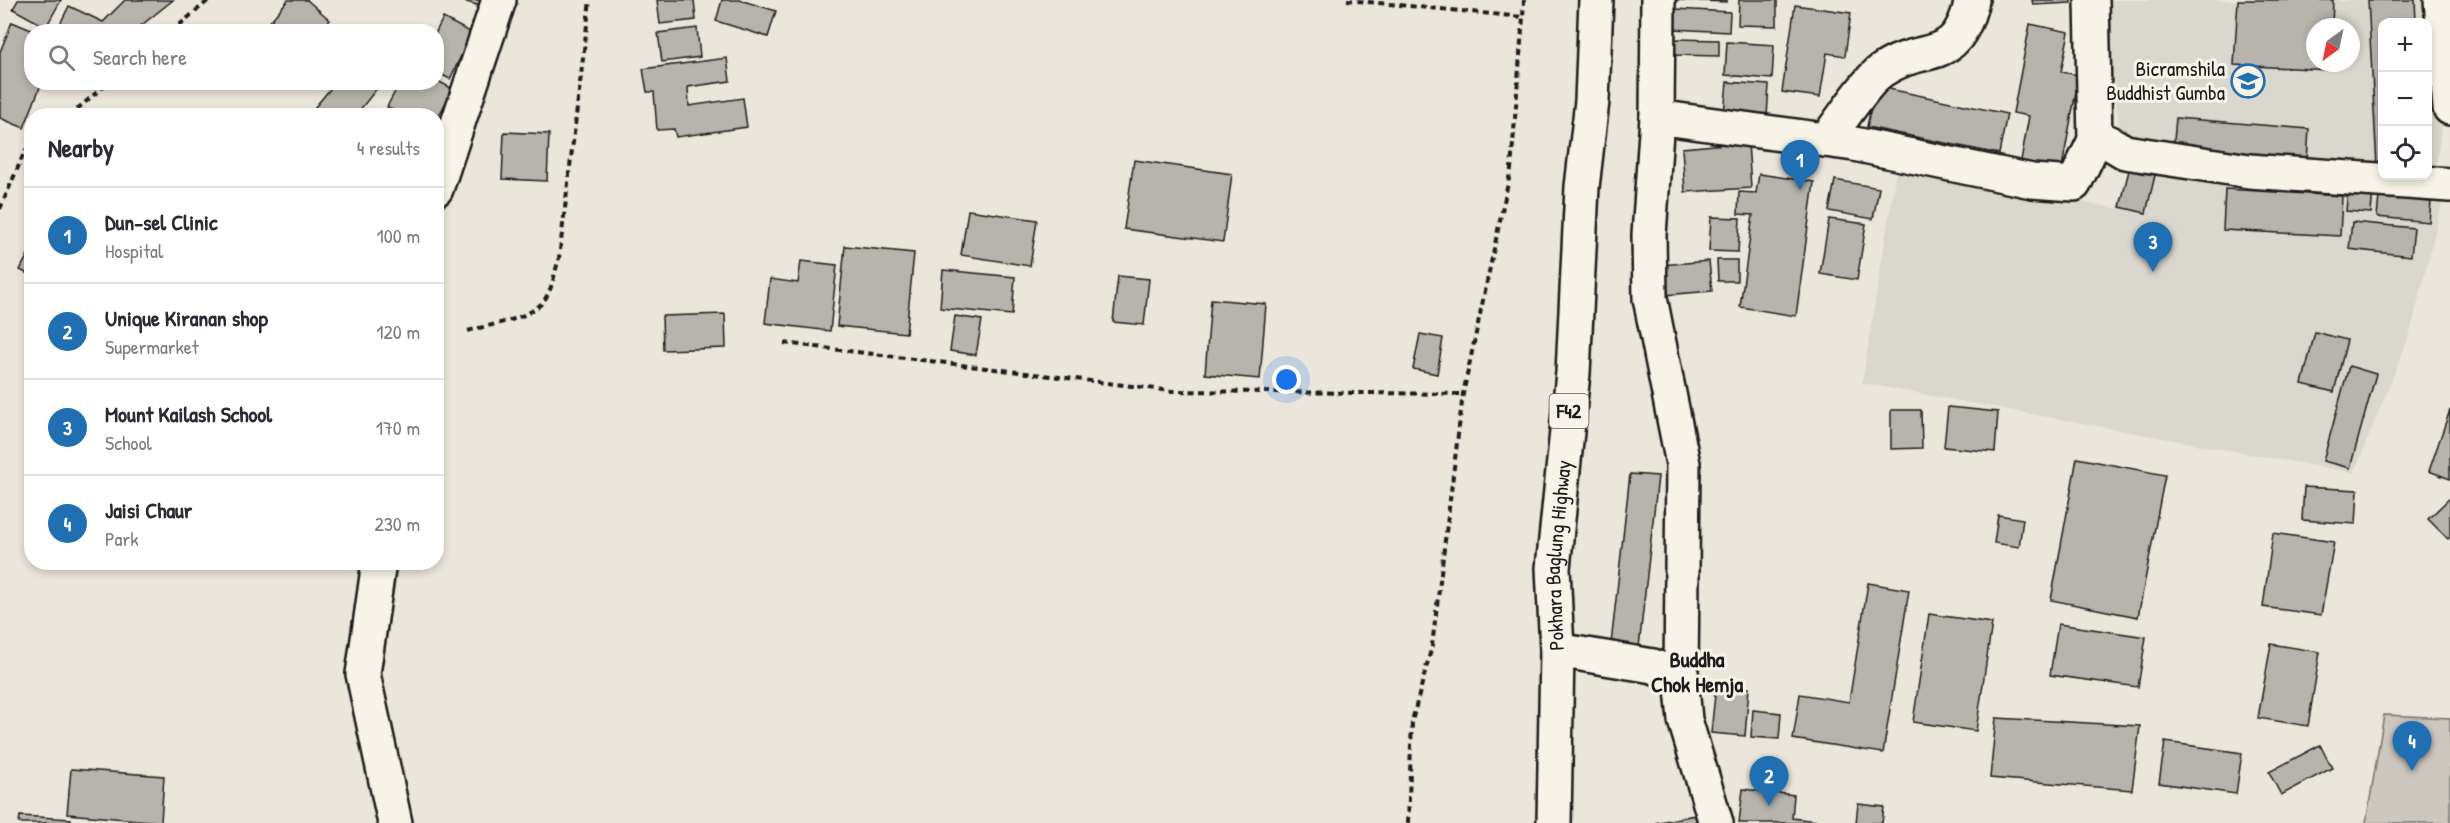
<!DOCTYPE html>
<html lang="en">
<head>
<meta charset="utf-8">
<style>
  :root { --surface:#fff; --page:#f7f7f7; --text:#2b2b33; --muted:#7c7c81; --line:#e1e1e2; --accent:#1f6fb2 }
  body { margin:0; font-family:"Patrick Hand",sans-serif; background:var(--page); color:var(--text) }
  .controls { position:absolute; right:18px; top:18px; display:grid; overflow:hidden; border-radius:12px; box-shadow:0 3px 9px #0003 }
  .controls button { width:54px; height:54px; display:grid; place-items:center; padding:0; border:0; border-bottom:2px solid var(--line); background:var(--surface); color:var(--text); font:30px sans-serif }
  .compass { position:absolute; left:2306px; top:18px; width:54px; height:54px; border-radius:50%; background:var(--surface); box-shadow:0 3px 9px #0003; rotate:213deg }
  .you { position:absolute; left:1287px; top:380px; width:21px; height:21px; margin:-15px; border:4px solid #fff; border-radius:50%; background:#1a73e8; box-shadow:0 0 0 9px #1a73e833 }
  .badge { display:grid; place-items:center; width:39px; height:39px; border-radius:50%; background:var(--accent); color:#fff; font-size:20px; font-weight:700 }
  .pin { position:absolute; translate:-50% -50px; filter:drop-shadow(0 2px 3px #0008) }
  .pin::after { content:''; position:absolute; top:32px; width:21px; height:18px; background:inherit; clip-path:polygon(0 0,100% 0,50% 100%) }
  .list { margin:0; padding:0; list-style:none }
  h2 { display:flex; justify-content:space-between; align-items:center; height:78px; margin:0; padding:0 24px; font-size:26px }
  h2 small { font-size:20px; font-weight:400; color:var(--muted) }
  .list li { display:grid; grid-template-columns:39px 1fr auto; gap:18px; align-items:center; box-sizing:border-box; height:96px; padding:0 24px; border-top:2px solid var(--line) }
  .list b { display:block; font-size:22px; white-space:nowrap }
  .list p { margin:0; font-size:20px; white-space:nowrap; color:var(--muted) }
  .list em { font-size:20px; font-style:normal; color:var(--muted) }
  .icon { flex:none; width:33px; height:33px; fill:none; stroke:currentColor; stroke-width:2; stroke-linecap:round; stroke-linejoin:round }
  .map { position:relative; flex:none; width:2450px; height:823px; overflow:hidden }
  .search { position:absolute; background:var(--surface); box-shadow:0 3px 9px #0003; left:24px; top:24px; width:420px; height:66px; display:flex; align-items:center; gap:15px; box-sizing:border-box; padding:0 21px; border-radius:24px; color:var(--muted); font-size:22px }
  .panel { position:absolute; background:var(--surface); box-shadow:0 3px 9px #0003; left:24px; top:108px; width:420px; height:462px; border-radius:24px }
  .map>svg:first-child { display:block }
</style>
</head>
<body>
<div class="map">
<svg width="2450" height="823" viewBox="0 0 2450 823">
  <rect width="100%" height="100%" fill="#eae6dc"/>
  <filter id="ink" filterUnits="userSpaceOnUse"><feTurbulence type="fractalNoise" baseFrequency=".0167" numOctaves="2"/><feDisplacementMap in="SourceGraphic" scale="12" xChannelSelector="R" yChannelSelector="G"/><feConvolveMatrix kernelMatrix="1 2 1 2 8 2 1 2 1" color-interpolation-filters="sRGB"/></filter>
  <g filter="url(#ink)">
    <g fill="#dad7ce" fill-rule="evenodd">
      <path d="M2105 0H2433L2443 113 2435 177 2428 176V22H2382V173L2120 136ZM2315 27H2351V63H2315Z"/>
      <polygon points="2129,164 2445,192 2410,334 2354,473 1862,383 1897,166 2118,209"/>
    </g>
    <polygon fill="#ccc8c0" stroke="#74726e" stroke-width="1.5" points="2384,715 2450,718 2450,823 2366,823"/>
    <g fill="#b6b4ac" stroke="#1c1c1c" stroke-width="1.5">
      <polygon points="18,0 61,0 46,27 13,9"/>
      <polygon points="125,0 173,0 133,32 56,32 69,6 103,22"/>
      <polygon points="288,0 307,0 330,20 320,32 261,32"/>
      <polygon points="460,0 482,0 480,6"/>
      <polygon points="657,0 694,0 696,20 660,24"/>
      <polygon points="722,0 740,0 776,11 768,37 716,21"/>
      <polygon points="1675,0 1727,0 1727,2"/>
      <polygon points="1739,0 1777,0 1777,26 1738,25"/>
      <polygon points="2032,0 2071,0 2071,3 2033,5"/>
      <polygon points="2238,0 2333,0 2332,27 2315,27 2315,63 2330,63 2329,70 2234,65"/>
      <polygon points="2368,0 2415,0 2416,22 2382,22 2382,165 2377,166"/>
      <polygon points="1795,5 1851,13 1845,56 1827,53 1820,97 1782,92"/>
      <polygon points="1675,9 1730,12 1729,32 1674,29"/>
      <polygon points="443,18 472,33 450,79 436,72 436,32"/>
      <polygon points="12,22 36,32 32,32 32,82 42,82 24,128 0,118 0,52"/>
      <polygon points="2030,24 2069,32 2061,72 2079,75 2061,173 2020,166 2029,116 2013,113"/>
      <polygon points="697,28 700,57 662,62 658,33"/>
      <polygon points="1673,39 1719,40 1719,56 1673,55"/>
      <polygon points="1727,42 1774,45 1772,79 1725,75"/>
      <polygon points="727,58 730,81 688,87 689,106 743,98 747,127 676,137 674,129 657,130 654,92 647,92 643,69"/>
      <polygon points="436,80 453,89 436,121 436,116 403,116 387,107 400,82"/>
      <polygon points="336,82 382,82 355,116 326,116 315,107"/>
      <polygon points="1727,82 1769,85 1767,116 1724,113"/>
      <polygon points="1875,86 2007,114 1999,154 1867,127"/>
      <polygon points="2176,118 2309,129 2307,161 2173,151"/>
      <polygon points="504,132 549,134 547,181 502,179"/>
      <polygon points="1748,142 1751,188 1685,192 1682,148"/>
      <polygon points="1134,160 1232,174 1223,242 1124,229"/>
      <polygon points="2130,166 2156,171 2146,213 2120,207"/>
      <polygon points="1759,174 1814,182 1796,316 1740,307 1753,215 1738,214 1739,192 1756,193"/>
      <polygon points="1835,180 1879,188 1873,219 1829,211"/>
      <polygon points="2348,187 2373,189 2371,213 2346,211"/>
      <polygon points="2225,189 2342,196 2340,236 2223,230"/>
      <polygon points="2379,196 2431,202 2429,222 2377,217"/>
      <polygon points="968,210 1037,220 1030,266 961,255"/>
      <polygon points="1711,217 1740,218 1738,252 1709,251"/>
      <polygon points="1829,219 1866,224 1857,280 1820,274"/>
      <polygon points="2352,222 2414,228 2411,256 2349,249"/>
      <polygon points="845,246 914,253 906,333 837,326"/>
      <polygon points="32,247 32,276 20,270"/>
      <polygon points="1717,260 1737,260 1737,281 1718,281"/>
      <polygon points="801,261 837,265 830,331 765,323 770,279 798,283"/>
      <polygon points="1709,261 1712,291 1664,295 1661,265"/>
      <polygon points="943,270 1015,277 1012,315 940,308"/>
      <polygon points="1118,276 1149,279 1144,325 1113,322"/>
      <polygon points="1211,299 1266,304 1260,379 1205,374"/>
      <polygon points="725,314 726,348 663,350 662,316"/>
      <polygon points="955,316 982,320 976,355 950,351"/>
      <polygon points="2315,332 2347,340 2334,392 2302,384"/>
      <polygon points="1420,334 1443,338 1437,374 1413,369"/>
      <polygon points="2349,366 2376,374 2350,468 2323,461"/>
      <polygon points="1948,407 1998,412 1995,452 1944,447"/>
      <polygon points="1891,410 1921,410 1922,448 1891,449"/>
      <polygon points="2450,410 2450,479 2429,471"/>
      <polygon points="2077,458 2165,475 2138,617 2051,600"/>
      <polygon points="1630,474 1658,476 1638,656 1610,653"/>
      <polygon points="2304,487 2358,490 2356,524 2302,520"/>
      <polygon points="2450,498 2450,537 2448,539 2428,519"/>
      <polygon points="1998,515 2023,519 2019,547 1994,543"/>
      <polygon points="2273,533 2334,542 2321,615 2263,607"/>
      <polygon points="1868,583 1909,590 1883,753 1793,739 1800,694 1849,702"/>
      <polygon points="1929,614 1992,623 1976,731 1913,722"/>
      <polygon points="2058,624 2146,637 2138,687 2050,675"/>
      <polygon points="2271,644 2320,652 2308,726 2258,718"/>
      <polygon points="1716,685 1749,688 1745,736 1711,733"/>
      <polygon points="1753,710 1781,713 1779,739 1751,737"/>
      <polygon points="1996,718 2140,726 2132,790 1990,778"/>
      <polygon points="2165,742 2242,753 2236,794 2159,783"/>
      <polygon points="2320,745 2332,768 2281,795 2269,772"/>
      <polygon points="71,769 164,776 161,822 67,814"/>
      <polygon points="1743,789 1794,795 1792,818 1833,823 1739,823"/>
      <polygon points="1858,804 1884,807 1882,823 1856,823"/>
      <polygon points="1695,815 1697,823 1655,823"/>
      <polygon points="20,816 71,819 70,823 19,823"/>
    </g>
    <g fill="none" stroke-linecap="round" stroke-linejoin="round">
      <g stroke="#1c1c1c" stroke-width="38">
        <g id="minor">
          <polyline points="2441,0 2450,108"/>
          <polyline points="1657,117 1658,0"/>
          <path d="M1826 140C1840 122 1865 83 1881 71 1924 41 1956 69 1972 0"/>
          <polyline points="2095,140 2108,142 2125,152 2249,171 2450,185"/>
          <polyline points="436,189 499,0"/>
          <polyline points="379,562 363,674 395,823"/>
          <polyline points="1557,650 1653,666 1681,677"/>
          <polyline points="1716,823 1685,720 1681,677 1683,464 1650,298 1649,235 1657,117 1854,144 2032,181 2074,184 2095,140 2092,0"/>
        </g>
      </g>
      <g stroke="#1c1c1c" stroke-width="38">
        <g id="highway">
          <path id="s1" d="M1554 823 1557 650 1553 568 1573 373 1582 187 1592 101 1596 0"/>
        </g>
      </g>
      <g stroke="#1c1c1c" stroke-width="4" stroke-dasharray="6 4.5" stroke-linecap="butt">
        <polyline points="1347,0 1523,17 1524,0"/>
        <polyline points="171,32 209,0"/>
        <polyline points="69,116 109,82"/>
        <polyline points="0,209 25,151 32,146"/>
        <path d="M468 331C491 324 531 320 545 299 553 287 555 271 559 258L590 0"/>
        <polyline points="784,343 1172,391 1463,394"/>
        <polyline points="1408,823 1412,721 1432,646 1463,394 1511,169 1523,17"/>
      </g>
      <use href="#minor" stroke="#f7f3e8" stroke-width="33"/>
      <use href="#highway" stroke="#f7f3e8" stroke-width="33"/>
    </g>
  </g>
  <defs>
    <g id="school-ring" transform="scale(1.725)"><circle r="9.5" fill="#f7f3e8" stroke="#1f6fb2" stroke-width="1.5"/><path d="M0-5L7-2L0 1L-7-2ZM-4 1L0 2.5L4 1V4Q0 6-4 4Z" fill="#1f6fb2"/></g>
  </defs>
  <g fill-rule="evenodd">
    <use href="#school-ring" x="2248" y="81"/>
  </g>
  <g text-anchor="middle" stroke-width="6" stroke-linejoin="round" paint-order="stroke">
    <rect fill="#f7f3e8" stroke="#5e5c59" stroke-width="1.5" x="1549.5" y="394" width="39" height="34" rx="4.5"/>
    <g font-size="20" font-weight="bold" fill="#1c1c1c">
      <text x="1569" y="418">F42</text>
    </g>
    <g font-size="21" fill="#1c1c1c" stroke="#f7f3e8" text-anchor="end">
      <text x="2225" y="76">Bicramshila<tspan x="2225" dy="24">Buddhist Gumba</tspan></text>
    </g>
    <g font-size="21" fill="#1c1c1c" stroke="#f7f3e8">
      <text dy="7" stroke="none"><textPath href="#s1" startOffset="268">Pokhara Baglung Highway</textPath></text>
    </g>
    <g font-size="22" font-weight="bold" fill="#1c1c1c" stroke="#f7f3e8">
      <text x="1697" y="667">Buddha<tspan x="1697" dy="25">Chok Hemja</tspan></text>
    </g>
  </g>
</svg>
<div class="controls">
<button>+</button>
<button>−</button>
<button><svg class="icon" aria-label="locate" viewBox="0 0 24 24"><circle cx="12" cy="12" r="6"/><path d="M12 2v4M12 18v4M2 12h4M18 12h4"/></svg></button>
</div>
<svg class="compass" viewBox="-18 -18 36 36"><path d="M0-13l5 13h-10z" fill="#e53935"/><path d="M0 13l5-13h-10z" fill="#7c7c81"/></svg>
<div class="you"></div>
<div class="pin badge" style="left:1800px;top:190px">1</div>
<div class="pin badge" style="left:1769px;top:806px">2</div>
<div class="pin badge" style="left:2153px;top:272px">3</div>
<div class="pin badge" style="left:2412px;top:771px">4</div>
<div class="search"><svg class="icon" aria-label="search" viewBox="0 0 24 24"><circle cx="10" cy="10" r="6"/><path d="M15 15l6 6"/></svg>Search here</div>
<section class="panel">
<h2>Nearby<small>4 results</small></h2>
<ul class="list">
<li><span class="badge">1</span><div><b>Dun-sel Clinic</b><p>Hospital</p></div><em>100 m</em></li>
<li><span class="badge">2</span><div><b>Unique Kiranan shop</b><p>Supermarket</p></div><em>120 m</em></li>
<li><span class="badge">3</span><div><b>Mount Kailash School</b><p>School</p></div><em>170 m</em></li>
<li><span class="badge">4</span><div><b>Jaisi Chaur</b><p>Park</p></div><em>230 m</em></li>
</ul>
</section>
</div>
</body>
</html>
